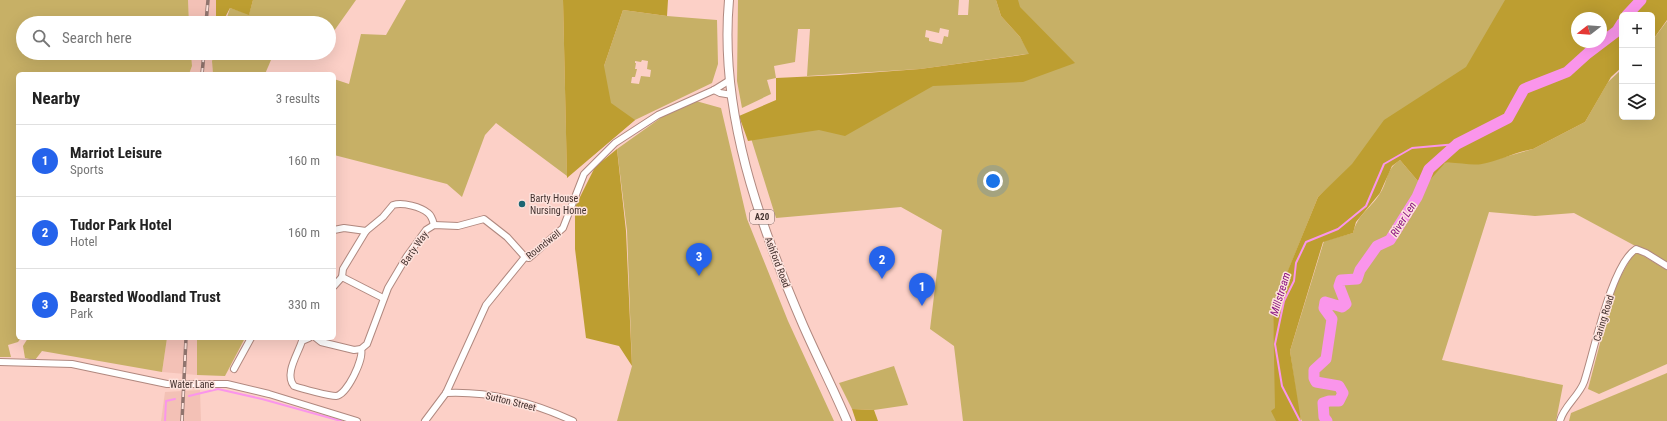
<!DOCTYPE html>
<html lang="en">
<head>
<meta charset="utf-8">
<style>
  :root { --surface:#fff; --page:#f2f2f2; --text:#222; --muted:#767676; --line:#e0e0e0; --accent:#2563eb }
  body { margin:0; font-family:"Roboto Condensed",sans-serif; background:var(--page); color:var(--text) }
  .controls { position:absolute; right:12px; top:12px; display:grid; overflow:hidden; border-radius:6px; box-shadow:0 4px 16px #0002 }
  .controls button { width:36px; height:36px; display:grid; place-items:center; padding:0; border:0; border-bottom:1px solid var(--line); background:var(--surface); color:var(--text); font:20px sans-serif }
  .compass { position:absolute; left:1571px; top:12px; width:36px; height:36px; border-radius:50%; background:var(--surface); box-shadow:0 4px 16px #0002; rotate:253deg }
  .you { position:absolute; left:993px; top:181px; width:14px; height:14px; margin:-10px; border:3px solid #fff; border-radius:50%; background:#1a73e8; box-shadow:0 0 0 6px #1a73e833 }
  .badge { display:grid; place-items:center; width:26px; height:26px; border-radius:50%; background:var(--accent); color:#fff; font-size:13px; font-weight:700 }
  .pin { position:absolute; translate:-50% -33px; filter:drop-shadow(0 1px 2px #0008) }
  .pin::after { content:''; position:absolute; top:21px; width:14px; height:12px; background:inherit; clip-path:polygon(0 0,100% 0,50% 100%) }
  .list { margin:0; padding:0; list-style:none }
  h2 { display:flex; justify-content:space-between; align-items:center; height:52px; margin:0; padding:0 16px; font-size:17px }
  h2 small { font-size:13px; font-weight:400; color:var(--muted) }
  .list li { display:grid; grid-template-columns:26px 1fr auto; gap:12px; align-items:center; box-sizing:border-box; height:72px; padding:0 16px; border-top:1px solid var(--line) }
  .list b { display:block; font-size:15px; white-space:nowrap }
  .list p { margin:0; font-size:13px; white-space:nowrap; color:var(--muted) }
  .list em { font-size:13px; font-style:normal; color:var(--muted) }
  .icon { flex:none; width:22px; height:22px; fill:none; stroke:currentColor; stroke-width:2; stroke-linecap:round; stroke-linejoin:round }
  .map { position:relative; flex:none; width:1667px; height:421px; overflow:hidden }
  .search { position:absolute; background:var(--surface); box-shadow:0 4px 16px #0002; left:16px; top:16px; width:320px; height:44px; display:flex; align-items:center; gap:10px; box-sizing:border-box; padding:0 14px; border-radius:22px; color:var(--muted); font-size:15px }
  .panel { position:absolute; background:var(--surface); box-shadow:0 4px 16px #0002; left:16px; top:72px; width:320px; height:268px; border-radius:6px }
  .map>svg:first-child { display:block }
</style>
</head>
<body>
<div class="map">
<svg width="1667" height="421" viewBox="0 0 1667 421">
  <rect width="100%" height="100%" fill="#fcd0c7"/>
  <g fill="#f3c1b6">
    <polygon points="188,0 231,0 225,23 189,23"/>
    <polygon points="191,53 215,53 212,61 213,74 189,74 192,66"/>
    <polygon points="167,338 197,338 197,375 162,372"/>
    <polygon points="200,390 201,421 161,421 165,392"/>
  </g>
  <g fill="#c7b066" fill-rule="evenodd">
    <polygon points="0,0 188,0 189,23 23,23 23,53 191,53 192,66 189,74 18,74 18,338 21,338 18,342 8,345 11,357 0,357"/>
    <polygon points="253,0 356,0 329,38 329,23 295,23 288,20 287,23 225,23 230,8 249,14"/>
    <polygon points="406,0 563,0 567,176 496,123 485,135 462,197 447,184 334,155 334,79 349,84 361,34 386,35"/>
    <path d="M738 0H959L958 15H968L969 0H996L1001 16 1020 37 1029 52 1016 0H1565L1417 107 1318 197 1273 308 1277 421H963L954 346 930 329 942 230 901 207 776 218 745 119 1027 54 920 69 807 76 810 29H798L795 62 774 66 776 78 767 80 771 94 742 108 737 81ZM940 28 949 30 948 37 944 36 942 44 929 41V38L925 37 926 30 939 33Z"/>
    <path d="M623 10 667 16 717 20 718 64 712 83 635 120 590 158 604 66ZM642 60 648 61 647 69 651 70 650 77 641 76 639 84 631 83 632 77H635L637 69H635L636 63H635V61L641 62Z"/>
    <path d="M1667 21V263L1574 213 1535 216 1489 212 1442 360 1563 385 1556 421H1302L1299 415 1290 351 1324 241 1353 233C1358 214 1369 210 1379 195 1389 181 1384 171 1400 160L1417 180 1445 163 1458 162 1480 164 1533 149 1585 122 1608 82 1622 69V117H1652V41Z"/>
    <polygon points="215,53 274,53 265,74 213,74 212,61"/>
    <polygon points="696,101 721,108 747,219 788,321 834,421 617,421 632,366 627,231 617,149 662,117"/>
    <polygon points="1635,251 1667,270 1667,364 1599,394 1588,389 1615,286"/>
    <polygon points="28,338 167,338 162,372 42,351 35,360 25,358 23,346"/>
    <polygon points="197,338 245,338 225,376 197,375"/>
    <polygon points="894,366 908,405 874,410 852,409 839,383"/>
    <polygon points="1667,373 1667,421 1569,421 1571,413"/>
  </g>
  <g fill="#bd9e31" fill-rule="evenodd">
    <polygon points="216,0 253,0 249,15 230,8 222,23 216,23"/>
    <polygon points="563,0 668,0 667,16 623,10 604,66 611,103 635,120 567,178"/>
    <polygon points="996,0 1018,0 1020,7 1075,63 1023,82 933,86 845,136 819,130 748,141 739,116 776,100 776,78 839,75 920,69 1029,54 1020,37 1001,16"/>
    <path d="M1505 0H1667V20L1652 41V15H1622V67L1611 77 1585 122 1533 149C1515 152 1499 161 1482 164 1471 166 1457 162 1445 163L1428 182 1417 180 1400 160 1392 166 1380 193 1356 222 1353 233 1323 242 1290 351 1301 421H1276L1271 411 1275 408 1273 307 1318 197 1352 164 1384 120 1466 67ZM1577 18H1601V42H1577Z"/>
    <polygon points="617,149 626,231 632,366 619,346 586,338 575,249 575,207 595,167"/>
    <polygon points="852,409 874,410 878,421 856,421"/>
  </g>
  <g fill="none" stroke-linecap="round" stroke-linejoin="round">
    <g stroke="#fa95eb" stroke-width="2">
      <polyline points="189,396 218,389 262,399 341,421"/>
      <polyline points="165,421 166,401 175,399"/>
      <polyline points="1300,421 1282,386 1275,344 1284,301 1294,281 1296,263 1306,242 1338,229 1366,206 1384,164 1412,148 1457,144"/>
    </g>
    <g stroke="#fa95eb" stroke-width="11">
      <polyline points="1627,15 1641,0"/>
      <polyline points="1327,421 1324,417 1323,403 1329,401 1339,401 1343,393 1339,386 1316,382 1314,378 1314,370 1326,359 1332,319 1324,308 1325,302 1342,307 1346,304 1339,286 1341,280 1357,279 1360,270 1377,246 1390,240 1417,197 1429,169 1457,144 1508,118 1524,89 1567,72 1588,53 1617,31 1622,23"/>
    </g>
    <g stroke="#b0887f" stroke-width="8">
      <g id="minor">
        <polyline points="714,90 720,93 732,95"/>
        <polyline points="334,230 344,228 366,231"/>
        <path d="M342 277 343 269 366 231 383 217 393 205C403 202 421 207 428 213 432 216 433 221 434 225"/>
        <polyline points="334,286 342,277 383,298"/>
        <path d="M309 338 302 341C298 354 284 374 294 386 303 389 329 396 336 396 347 395 364 359 361 349"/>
        <polyline points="316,338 321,342 354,350 361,349 367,344 388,288 407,256 426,230 434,225 458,226 484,219 507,237 525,257"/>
        <polyline points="0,362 72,364 167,384 227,384 269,394 357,421"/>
        <polyline points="234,369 251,338"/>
        <path d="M446 393C491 391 532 402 573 421"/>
        <polyline points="425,421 446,393 486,305 525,257 529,258 563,228 584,174 615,143 658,115 714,90 730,80"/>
        <path d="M1560 421C1563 407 1579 396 1584 382 1594 352 1611 265 1636 249L1646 253 1667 266"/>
      </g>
    </g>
    <g stroke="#b0887f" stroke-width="10">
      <path id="major" d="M729 0C719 112 759 223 803 325 817 357 833 388 847 421"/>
    </g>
    <use href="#minor" stroke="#fff" stroke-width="6"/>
    <use href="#major" stroke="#fff" stroke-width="8"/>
    <g stroke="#90746e" stroke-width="3.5">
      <g id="rail">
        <polyline points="206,23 208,0"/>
        <polyline points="202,74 204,53"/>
        <polyline points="182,421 186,338"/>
      </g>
    </g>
    <use href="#rail" stroke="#fde2dc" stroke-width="2" stroke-dasharray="6" stroke-linecap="butt"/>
  </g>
  <circle fill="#1d6673" stroke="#fde2dc" stroke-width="1.5" cx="522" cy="204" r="4"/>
  <g text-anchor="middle" stroke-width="3" stroke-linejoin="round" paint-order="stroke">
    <rect fill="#fde2dc" stroke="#7b6763" stroke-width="1" x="750" y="210" width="24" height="14" rx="3"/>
    <g font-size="9" font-weight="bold" fill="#43322f">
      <text x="762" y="220">A20</text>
    </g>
    <g font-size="10" fill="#43322f" stroke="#fde2dc" text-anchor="start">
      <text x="530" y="202">Barty House<tspan x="530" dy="12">Nursing Home</tspan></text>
    </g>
    <g font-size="10" fill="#43322f" stroke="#fde2dc">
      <text transform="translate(543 244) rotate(-38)" y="4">Roundwell</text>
      <text transform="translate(414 248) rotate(-55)" y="4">Barty Way</text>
      <text transform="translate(778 262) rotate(69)" y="4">Ashford Road</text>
      <text transform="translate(1603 318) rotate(-73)" y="4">Caring Road</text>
      <text x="192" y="388">Water Lane</text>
      <text transform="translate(511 401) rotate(14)" y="4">Sutton Street</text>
    </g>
    <g font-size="11" font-style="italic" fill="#8a1080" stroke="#fde2dc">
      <text transform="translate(1403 219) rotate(-58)" y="4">River Len</text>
      <text transform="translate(1280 294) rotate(-73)" y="4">Millstream</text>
    </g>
  </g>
</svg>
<div class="controls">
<button>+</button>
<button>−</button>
<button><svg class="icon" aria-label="layers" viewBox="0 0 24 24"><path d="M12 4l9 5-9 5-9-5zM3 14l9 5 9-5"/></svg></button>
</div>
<svg class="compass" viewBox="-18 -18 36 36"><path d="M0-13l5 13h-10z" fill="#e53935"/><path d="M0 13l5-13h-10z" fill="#767676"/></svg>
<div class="you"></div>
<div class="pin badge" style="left:922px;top:306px">1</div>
<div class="pin badge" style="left:882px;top:279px">2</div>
<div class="pin badge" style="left:699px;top:276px">3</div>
<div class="search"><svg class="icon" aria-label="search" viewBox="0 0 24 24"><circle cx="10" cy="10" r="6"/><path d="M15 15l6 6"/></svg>Search here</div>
<section class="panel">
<h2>Nearby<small>3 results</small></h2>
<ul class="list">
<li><span class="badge">1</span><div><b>Marriot Leisure</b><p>Sports</p></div><em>160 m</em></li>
<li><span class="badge">2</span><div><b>Tudor Park Hotel</b><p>Hotel</p></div><em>160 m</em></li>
<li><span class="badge">3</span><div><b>Bearsted Woodland Trust</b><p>Park</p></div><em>330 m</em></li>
</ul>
</section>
</div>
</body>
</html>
